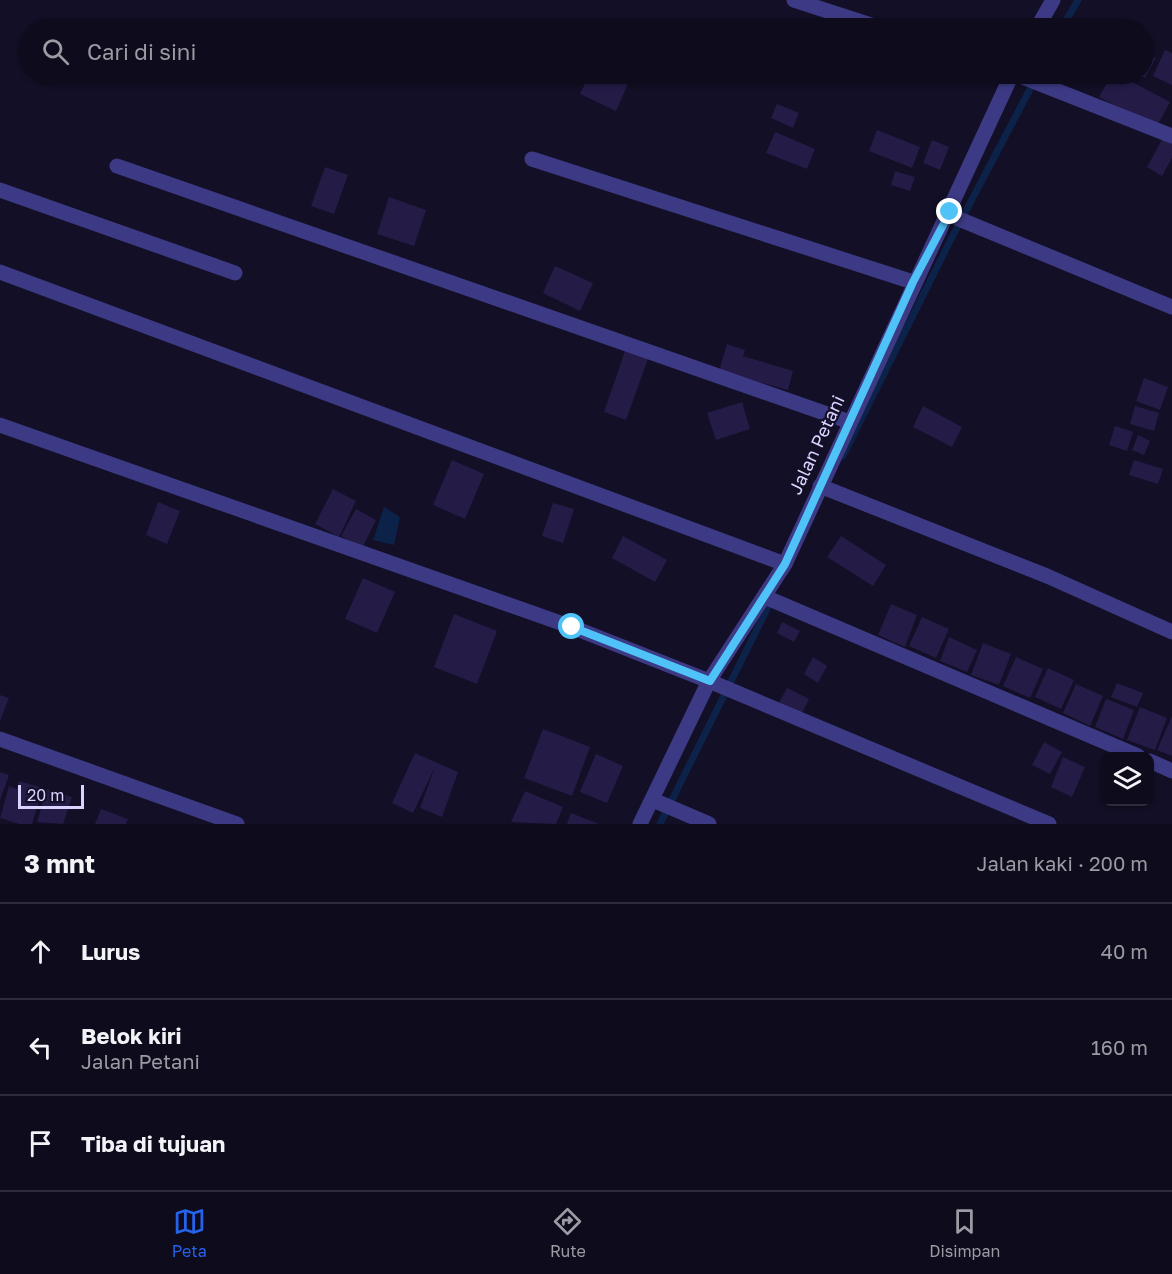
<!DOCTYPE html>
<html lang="id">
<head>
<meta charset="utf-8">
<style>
  :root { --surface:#0e0b1c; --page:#171425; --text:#f1f3f6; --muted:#9b9ba3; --line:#2e2b3b; --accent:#2563eb }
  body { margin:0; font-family:"Golos Text",sans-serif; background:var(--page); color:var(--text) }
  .controls { position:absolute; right:18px; bottom:18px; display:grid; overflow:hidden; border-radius:12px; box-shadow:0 2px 4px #0004 }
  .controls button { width:54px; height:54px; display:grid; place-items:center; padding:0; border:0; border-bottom:2px solid var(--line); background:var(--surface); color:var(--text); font:30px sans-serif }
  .scale { position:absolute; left:18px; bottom:15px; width:66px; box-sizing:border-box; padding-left:6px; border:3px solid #d9d4ff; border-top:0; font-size:16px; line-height:21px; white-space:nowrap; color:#d9d4ff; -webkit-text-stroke:4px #130f26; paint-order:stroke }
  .stop { position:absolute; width:18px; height:18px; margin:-14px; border:4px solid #4fc3f7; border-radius:50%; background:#fff }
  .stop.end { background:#4fc3f7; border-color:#fff; box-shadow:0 2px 6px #0008 }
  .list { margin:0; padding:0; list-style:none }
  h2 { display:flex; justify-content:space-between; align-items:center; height:78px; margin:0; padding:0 24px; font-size:26px }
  h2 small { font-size:20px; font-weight:400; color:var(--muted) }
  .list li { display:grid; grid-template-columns:39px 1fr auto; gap:18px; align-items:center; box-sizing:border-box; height:96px; padding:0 24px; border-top:2px solid var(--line) }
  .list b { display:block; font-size:22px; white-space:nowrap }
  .list p { margin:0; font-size:20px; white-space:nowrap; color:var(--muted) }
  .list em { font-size:20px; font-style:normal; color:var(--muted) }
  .icon { flex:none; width:33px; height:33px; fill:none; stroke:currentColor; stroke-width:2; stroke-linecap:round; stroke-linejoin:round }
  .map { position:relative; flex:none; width:1172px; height:824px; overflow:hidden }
  .search { position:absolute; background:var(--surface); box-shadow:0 2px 4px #0004; left:18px; right:18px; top:18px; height:66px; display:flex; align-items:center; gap:15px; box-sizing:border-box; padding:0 21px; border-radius:33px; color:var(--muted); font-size:22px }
  .sheet { height:366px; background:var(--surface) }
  nav { display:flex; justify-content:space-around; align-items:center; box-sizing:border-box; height:84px; border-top:2px solid var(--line); background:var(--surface); font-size:16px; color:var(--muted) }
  nav a { display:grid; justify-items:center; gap:3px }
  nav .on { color:var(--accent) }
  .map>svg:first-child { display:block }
</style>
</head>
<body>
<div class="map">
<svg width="1172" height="824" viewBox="0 0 1172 824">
  <rect width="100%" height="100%" fill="#130f26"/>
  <polygon fill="#0c2248" points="384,507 400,517 394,545 373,540"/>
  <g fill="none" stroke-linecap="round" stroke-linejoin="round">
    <g stroke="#0c2248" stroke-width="7">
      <polyline points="1062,28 1078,0"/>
      <polyline points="843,456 950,241 1038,74"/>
      <polyline points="660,824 771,601"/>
    </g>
  </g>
  <g fill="#241b47">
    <polygon points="1165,50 1172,53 1172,85 1153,76"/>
    <polygon points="1144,52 1156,58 1145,78 1137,74 1144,74"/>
    <polygon points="590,74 623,74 631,77 616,111 580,94"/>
    <polygon points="1112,74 1117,74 1170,102 1156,128 1099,97"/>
    <polygon points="777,104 799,113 793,128 771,118"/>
    <polygon points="877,130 920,147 912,168 869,151"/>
    <polygon points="775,132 815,149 807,169 766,153"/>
    <polygon points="1164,136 1172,141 1172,158 1162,176 1147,167"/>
    <polygon points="932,140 949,147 940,170 923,163"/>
    <polygon points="325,167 348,175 334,214 311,206"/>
    <polygon points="895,171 915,177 910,191 891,185"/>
    <polygon points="389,197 426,210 414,246 377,234"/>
    <polygon points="555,266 593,283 580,311 543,293"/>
    <polygon points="727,344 745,350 743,356 793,371 788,390 719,371"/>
    <polygon points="626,348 649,356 626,420 604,412"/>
    <polygon points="1144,378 1168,387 1160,410 1136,401"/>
    <polygon points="742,402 750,429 716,440 707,413"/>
    <polygon points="923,406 962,427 952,447 913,427"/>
    <polygon points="1135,406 1159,413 1154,431 1130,424"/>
    <polygon points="1115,426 1133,432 1127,451 1109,445"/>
    <polygon points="1138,435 1150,441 1144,455 1132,450"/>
    <polygon points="452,460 484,474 465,519 433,505"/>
    <polygon points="1134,460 1163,469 1158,484 1129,475"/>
    <polygon points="333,489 356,501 339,537 315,524"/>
    <polygon points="158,502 180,511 167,544 146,535"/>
    <polygon points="553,503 574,509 563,543 542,536"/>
    <polygon points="356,509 376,520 362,548 341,536"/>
    <polygon points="623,536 667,560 655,582 612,558"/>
    <polygon points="841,536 886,565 873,586 827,557"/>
    <polygon points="363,578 395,592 377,633 345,619"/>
    <polygon points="891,604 917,615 905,647 878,635"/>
    <polygon points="454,614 497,631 477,684 434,667"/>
    <polygon points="922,617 949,629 936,658 909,646"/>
    <polygon points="782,622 800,631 794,642 777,633"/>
    <polygon points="949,637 977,650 967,672 940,661"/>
    <polygon points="983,643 1011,654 999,685 971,675"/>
    <polygon points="813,657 827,666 818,683 804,674"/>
    <polygon points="1016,657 1043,669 1030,698 1003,686"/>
    <polygon points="1048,668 1074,680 1061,709 1035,697"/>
    <polygon points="1117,683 1143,693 1137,707 1111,697"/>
    <polygon points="1076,684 1103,696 1090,726 1063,713"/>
    <polygon points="787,688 809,699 801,715 779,703"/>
    <polygon points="0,695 9,698 0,721"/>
    <polygon points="1106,699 1134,710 1123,739 1095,727"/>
    <polygon points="1140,707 1167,718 1155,750 1127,740"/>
    <polygon points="1172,716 1172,756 1157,750"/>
    <polygon points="543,729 590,747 572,796 524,778"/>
    <polygon points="1044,742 1062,752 1050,774 1032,765"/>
    <polygon points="415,753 458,772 442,817 420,808 435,767 413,813 392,803"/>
    <polygon points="596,754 623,766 607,803 580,792"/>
    <polygon points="1063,757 1085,767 1072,797 1051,787"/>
    <polygon points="0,772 9,775 0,800"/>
    <polygon points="19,781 43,788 32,824 19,824 0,818 9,786 17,789"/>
    <polygon points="47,789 72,797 63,824 37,822"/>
    <polygon points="525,791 563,807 556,824 511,822"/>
    <polygon points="101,809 128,819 126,824 95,824"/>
    <polygon points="571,813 599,824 567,824"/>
  </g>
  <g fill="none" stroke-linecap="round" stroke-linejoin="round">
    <g stroke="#3d3a85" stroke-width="15">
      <polyline points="794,0 880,28"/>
      <polyline points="1037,28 1053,0"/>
      <polyline points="1015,74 1172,136"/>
      <polyline points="532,159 913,282"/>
      <polyline points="117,166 850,422"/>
      <polyline points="0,190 235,273"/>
      <polyline points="950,212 959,219 1172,307"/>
      <polyline points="0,272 785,564"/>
      <polyline points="0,425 572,627 709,681 1049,824"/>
      <polyline points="820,486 1047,576 1172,632"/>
      <polyline points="765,597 1138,756"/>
      <polyline points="0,739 237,824"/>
      <polyline points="1150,761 1172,771"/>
      <polyline points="653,800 709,824"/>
      <polyline points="640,824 709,681 785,564 1012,74"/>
    </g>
  </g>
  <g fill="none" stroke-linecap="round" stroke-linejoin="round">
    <polyline stroke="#4fc3f7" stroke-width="8" points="572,627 710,681 785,564 913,282 950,212"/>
  </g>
  <g text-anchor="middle" stroke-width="4.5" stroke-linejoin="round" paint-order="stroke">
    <g font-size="18" fill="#d9d4ff" stroke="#130f26">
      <text transform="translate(817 445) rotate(-65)" y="6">Jalan Petani</text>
    </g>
  </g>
</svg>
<div class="controls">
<button><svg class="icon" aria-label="layers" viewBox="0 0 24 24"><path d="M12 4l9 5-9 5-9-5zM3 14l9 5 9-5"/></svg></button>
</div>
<div class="scale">20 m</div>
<div class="stop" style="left:572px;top:627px"></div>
<div class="stop end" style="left:950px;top:212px"></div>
<div class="search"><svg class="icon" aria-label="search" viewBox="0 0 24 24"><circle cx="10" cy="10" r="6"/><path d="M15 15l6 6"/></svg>Cari di sini</div>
</div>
<section class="sheet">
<h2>3 mnt<small>Jalan kaki · 200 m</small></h2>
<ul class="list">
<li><svg class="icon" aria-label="ahead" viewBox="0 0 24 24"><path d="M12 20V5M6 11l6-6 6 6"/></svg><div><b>Lurus</b></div><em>40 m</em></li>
<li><svg class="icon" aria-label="left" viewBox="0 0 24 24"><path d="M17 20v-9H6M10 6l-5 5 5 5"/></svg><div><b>Belok kiri</b><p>Jalan Petani</p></div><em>160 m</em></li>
<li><svg class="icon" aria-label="arrive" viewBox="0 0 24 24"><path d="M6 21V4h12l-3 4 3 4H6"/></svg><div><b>Tiba di tujuan</b></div></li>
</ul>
</section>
<nav>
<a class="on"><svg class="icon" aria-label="map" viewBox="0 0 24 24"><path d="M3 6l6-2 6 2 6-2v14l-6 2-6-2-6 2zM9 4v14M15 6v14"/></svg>Peta</a>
<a><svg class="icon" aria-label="directions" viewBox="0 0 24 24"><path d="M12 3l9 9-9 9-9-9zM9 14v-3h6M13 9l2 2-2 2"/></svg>Rute</a>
<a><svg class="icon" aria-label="saved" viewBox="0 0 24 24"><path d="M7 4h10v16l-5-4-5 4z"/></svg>Disimpan</a>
</nav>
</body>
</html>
